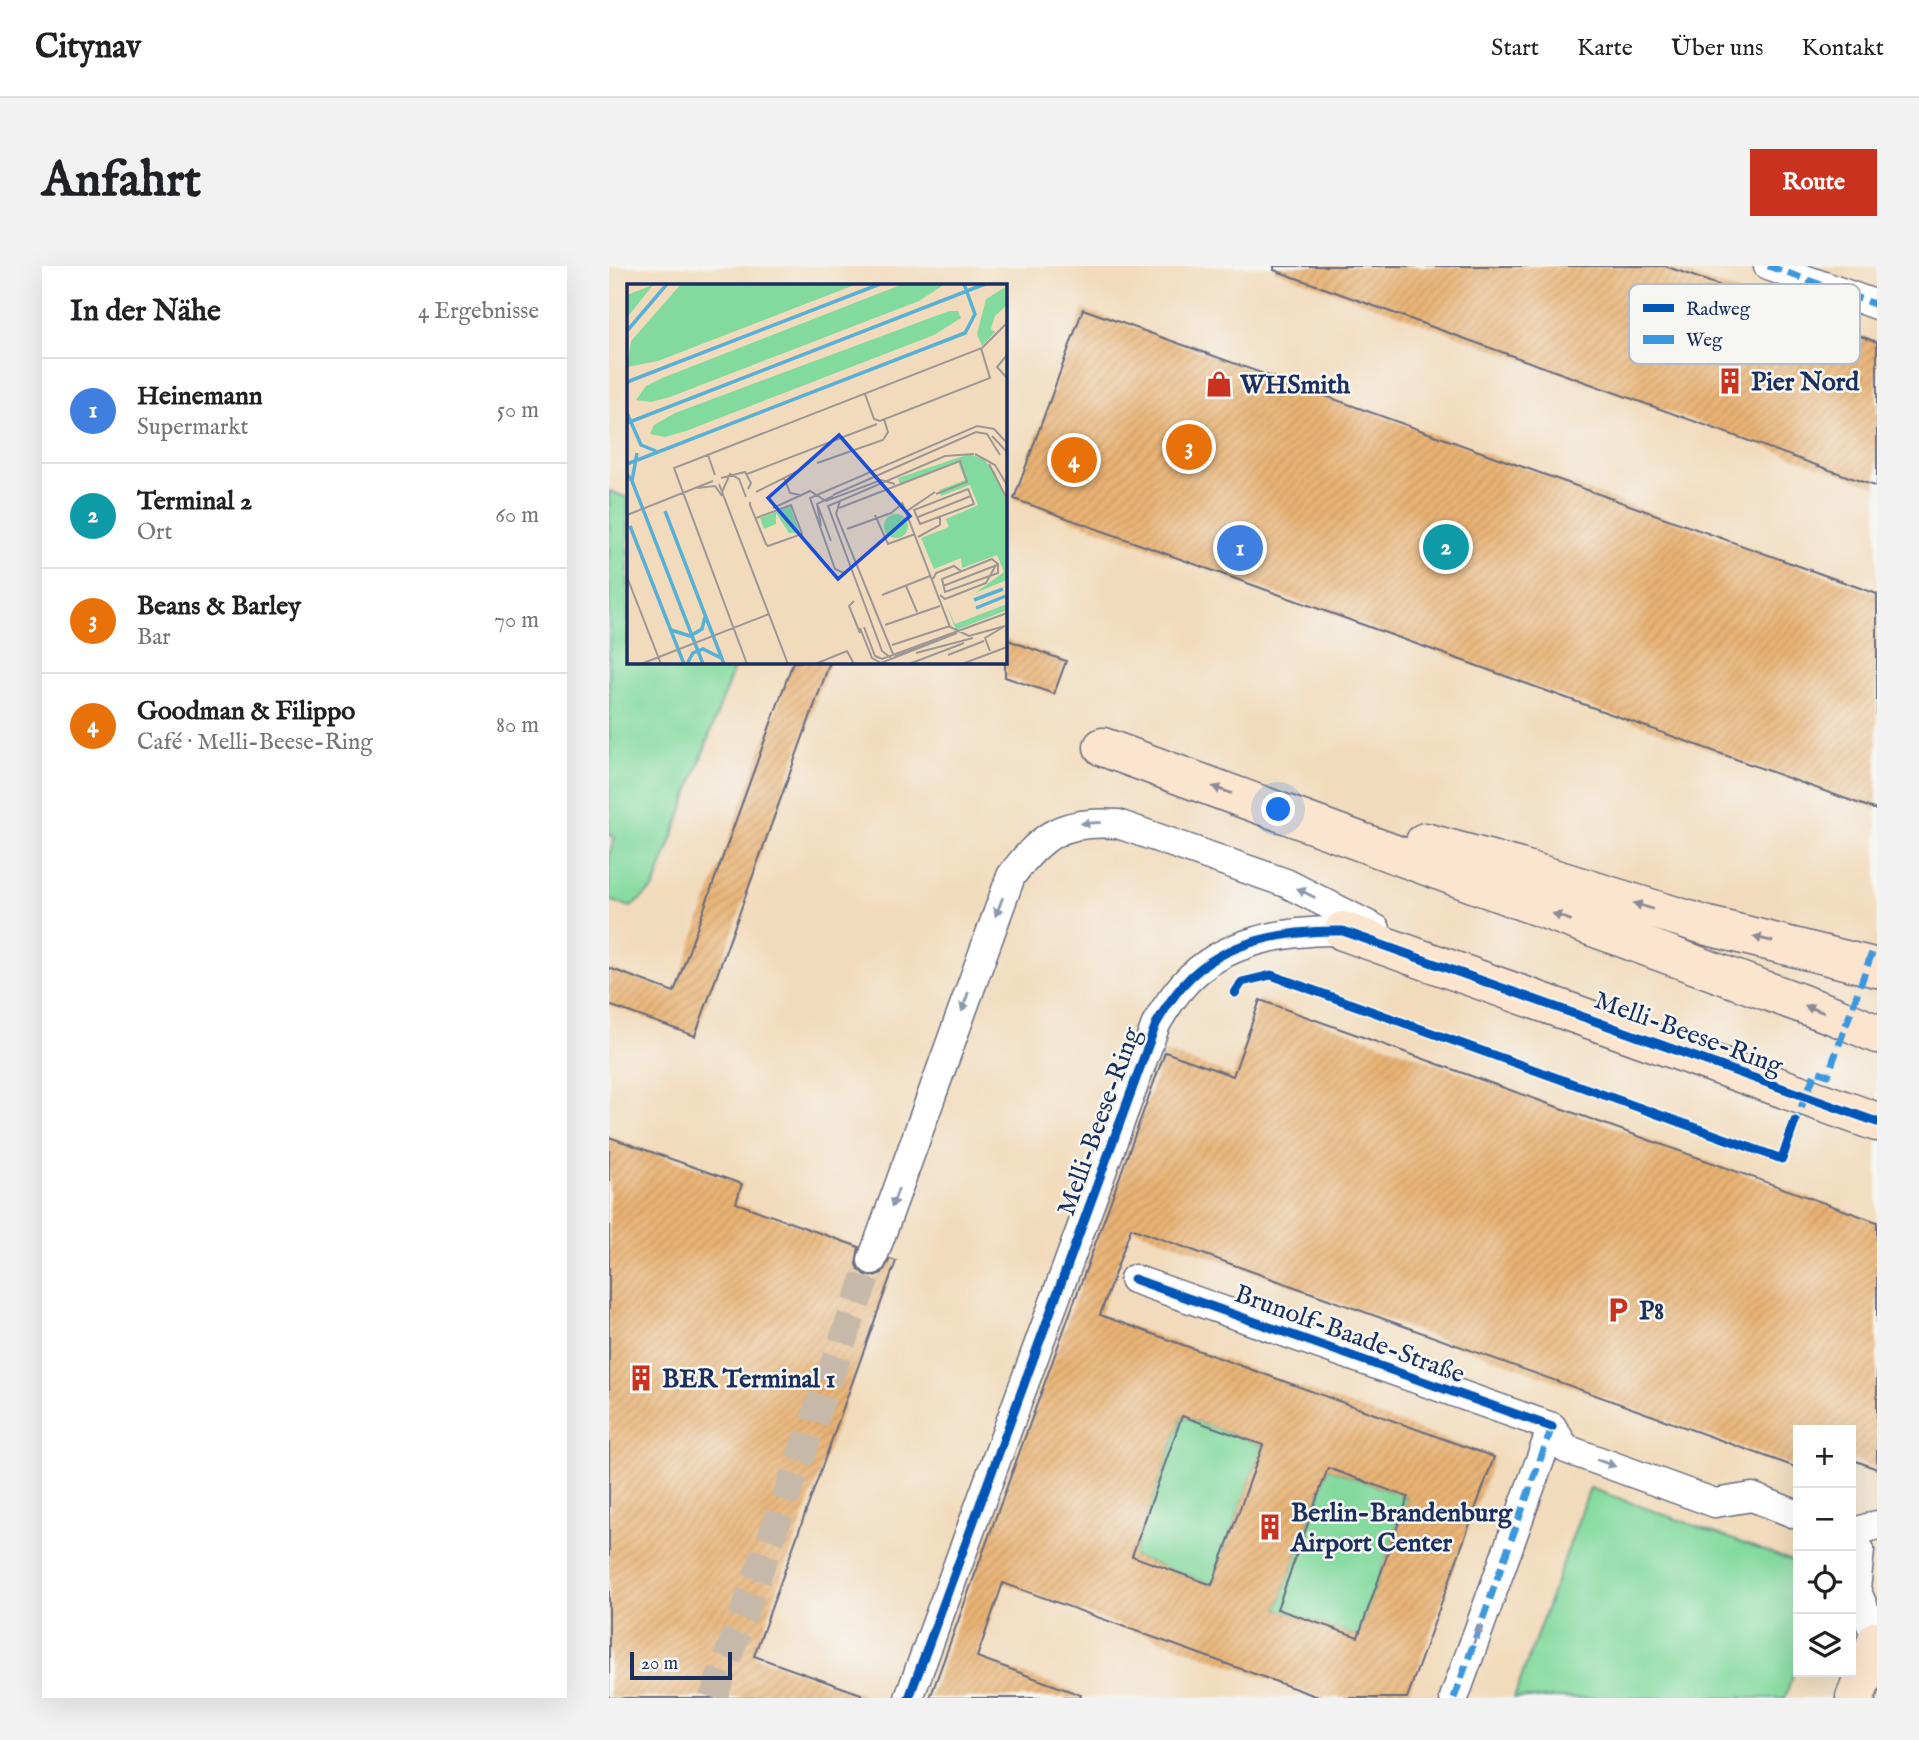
<!DOCTYPE html>
<html lang="de">
<head>
<meta charset="utf-8">
<style>
  :root { --surface:#fff; --page:#f2f2f2; --text:#202124; --muted:#757577; --line:#e0e0e0; --accent:#c8321e }
  body { margin:0; font-family:"IM FELL English",serif; background:var(--page); color:var(--text) }
  .controls { position:absolute; right:21px; bottom:21px; display:grid; overflow:hidden; border-radius:0px; box-shadow:0 7px 28px #0002 }
  .controls button { width:63px; height:63px; display:grid; place-items:center; padding:0; border:0; border-bottom:2px solid var(--line); background:var(--surface); color:var(--text); font:35px sans-serif }
  .scale { position:absolute; left:21px; bottom:18px; width:102px; box-sizing:border-box; padding-left:7px; border:4px solid #1b2f5e; border-top:0; font-size:19px; line-height:24px; white-space:nowrap; color:#1b2f5e; -webkit-text-stroke:5px #f6f6f2; paint-order:stroke }
  .you { position:absolute; left:670px; top:544px; width:24px; height:24px; margin:-18px; border:5px solid #fff; border-radius:50%; background:#1a73e8; box-shadow:0 0 0 10px #1a73e833 }
  .badge { display:grid; place-items:center; width:46px; height:46px; border-radius:50%; background:var(--accent); color:#fff; font-size:23px; font-weight:700 }
  .pin { position:absolute; translate:-50% -50%; border:4px solid #fff; box-shadow:0 2px 7px #0006 }
  .list { margin:0; padding:0; list-style:none }
  h2 { display:flex; justify-content:space-between; align-items:center; height:91px; margin:0; padding:0 28px; font-size:30px }
  h2 small { font-size:23px; font-weight:400; color:var(--muted) }
  .list li { display:grid; grid-template-columns:46px 1fr auto; gap:21px; align-items:center; box-sizing:border-box; height:105px; padding:0 28px; border-top:2px solid var(--line) }
  .list b { display:block; font-size:26px; white-space:nowrap }
  .list p { margin:0; font-size:23px; white-space:nowrap; color:var(--muted) }
  .list em { font-size:23px; font-style:normal; color:var(--muted) }
  .icon { flex:none; width:38px; height:38px; fill:none; stroke:currentColor; stroke-width:2; stroke-linecap:round; stroke-linejoin:round }
  .map { position:relative; flex:none; width:1268px; height:1432px; overflow:hidden; border-radius:0px }
  header { display:flex; align-items:center; gap:42px; box-sizing:border-box; height:98px; padding:0 35px; background:var(--surface); border-bottom:2px solid var(--line) }
  header strong { font-size:33px }
  nav { display:flex; gap:38px; margin-inline-start:auto; font-size:24px }
  .intro { display:flex; align-items:center; justify-content:space-between; box-sizing:border-box; height:168px; padding:0 42px }
  h1 { margin:0; font-size:49px }
  .button { padding:18px 32px; border-radius:0px; background:var(--accent); color:#fff; font-size:24px; font-weight:700 }
  main { display:flex; gap:42px; padding:0 42px }
  aside { flex:1; background:var(--surface); border-radius:0px; box-shadow:0 7px 28px #0002 }
  .map>svg:first-child { display:block }
</style>
</head>
<body>
<header>
<strong>Citynav</strong>
<nav><a>Start</a><a>Karte</a><a>Über uns</a><a>Kontakt</a></nav>
</header>
<div class="intro"><h1>Anfahrt</h1><a class="button">Route</a></div>
<main>
<aside>
<h2>In der Nähe<small>4 Ergebnisse</small></h2>
<ul class="list">
<li><span class="badge" style="background:#3f7fe0">1</span><div><b>Heinemann</b><p>Supermarkt</p></div><em>50 m</em></li>
<li><span class="badge" style="background:#0f9aa8">2</span><div><b>Terminal 2</b><p>Ort</p></div><em>60 m</em></li>
<li><span class="badge" style="background:#e8710a">3</span><div><b>Beans &amp; Barley</b><p>Bar</p></div><em>70 m</em></li>
<li><span class="badge" style="background:#e8710a">4</span><div><b>Goodman &amp; Filippo</b><p>Café · Melli-Beese-Ring</p></div><em>80 m</em></li>
</ul>
</aside>
<div class="map">
<svg width="1268" height="1432" viewBox="0 0 1268 1432">
  <defs>
    <pattern id="building-hatch" width="6" height="6" patternUnits="userSpaceOnUse" patternTransform="scale(1.75)"><rect width="6" height="6" fill="#e9b273"/><path d="M-1 1l2-2M0 6l6-6M5 7l2-2" fill="none" stroke="#c79966"/></pattern>
  </defs>
  <rect width="100%" height="100%" fill="#f6f6f2"/>
  <filter id="ink" filterUnits="userSpaceOnUse"><feTurbulence type="fractalNoise" baseFrequency=".0143" numOctaves="2"/><feDisplacementMap in="SourceGraphic" scale="14" xChannelSelector="R" yChannelSelector="G"/><feConvolveMatrix kernelMatrix="1 2 1 2 8 2 1 2 1" color-interpolation-filters="sRGB"/></filter>
  <filter id="wash" filterUnits="userSpaceOnUse"><feTurbulence type="fractalNoise" baseFrequency=".00686" numOctaves="4" result="noise"/><feDisplacementMap in="SourceGraphic" scale="28" xChannelSelector="R" yChannelSelector="G"/><feGaussianBlur stdDeviation="1.57" result="paint"/><feColorMatrix in="noise" values="0 0 0 0 0 0 0 0 0 0 0 0 0 0 0 0 0 1.4 0 .05"/><feComposite in="paint" operator="in"/></filter>
  <g filter="url(#wash)">
    <rect width="100%" height="100%" fill="#f2dbbc"/>
    <g fill="#83da9e" stroke="#4f847e" stroke-width="2">
      <polygon points="0,225 19,232 19,396 127,396 45,622 22,641 0,634 0,588 6,571 0,569"/>
      <polygon points="573,1150 654,1179 603,1319 523,1290"/>
      <polygon points="719,1202 799,1231 749,1371 668,1343"/>
      <polygon points="981,1222 1189,1297 1189,1394 1176,1432 905,1432"/>
    </g>
    <g id="blocks">
      <g fill="url(#building-hatch)" fill-rule="evenodd">
        <polygon points="665,0 1056,0 1268,76 1268,221 665,4"/>
        <polygon points="474,43 1268,328 1268,544 405,233"/>
        <polygon points="396,373 457,395 445,428 396,411"/>
        <polygon points="184,396 221,396 86,770 0,739 0,702 65,726"/>
        <path d="M651 734 1268 956V1203L1242 1193V1164H1189V1202L522 962 491 1049 885 1191 798 1432H712L394 1317 368 1391 472 1429 471 1432H321L556 786 624 810ZM573 1150 654 1179 603 1319 523 1290ZM719 1202 799 1231 749 1371 668 1343Z"/>
        <polygon points="0,871 133,918 127,937 250,981 247,998 250,1004 257,1009 265,1010 273,1007 281,993 287,995 145,1390 252,1428 252,1432 0,1432"/>
      </g>
    </g>
  </g>
  <g filter="url(#ink)">
    <use href="#blocks" fill-opacity="0" stroke="#666b7f" stroke-width="2"/>
    <g fill="none" stroke-linecap="round" stroke-linejoin="round">
      <polyline stroke="#c7b9a9" stroke-width="28" stroke-dasharray="28 14" stroke-linecap="butt" points="104,1432 263,994"/>
      <g stroke="#666b7f" stroke-width="31">
        <g id="street">
          <polyline points="1159,0 1268,39"/>
          <path d="M263 994 402 610C434 567 455 554 509 558L677 617 767 663"/>
          <polyline points="525,1013 943,1161 957,1183 1106,1237 1143,1231 1189,1249"/>
          <polyline points="1242,1267 1268,1259"/>
          <polyline points="1242,1270 1251,1284 1247,1323 1268,1373"/>
          <path d="M300 1432 547 758C555 744 564 730 575 718 614 674 679 664 734 665"/>
          <polyline points="845,1432 943,1161"/>
        </g>
      </g>
      <g stroke="#666b7f" stroke-width="41">
        <g id="secondary">
          <polyline points="494,481 1226,750 1268,768"/>
          <polyline points="816,576 911,602 1099,660 1268,702"/>
          <polyline points="734,665 1268,856"/>
          <polyline points="1246,1432 1268,1374"/>
        </g>
      </g>
      <use href="#street" stroke="#fff" stroke-width="28"/>
      <use href="#secondary" stroke="#fce5cf" stroke-width="38"/>
      <g stroke="#3a97de" stroke-width="7" stroke-dasharray="14 7" stroke-linecap="butt">
        <polyline points="1159,0 1268,39"/>
        <polyline points="1184,861 1207,805 1219,809 1265,681"/>
        <polyline points="845,1432 943,1161 937,1159"/>
      </g>
      <g stroke="#f6f6f2" stroke-width="13">
        <g id="cycleway">
          <polyline points="626,727 633,716 662,709 1173,893 1186,855"/>
          <polyline points="525,1013 943,1161"/>
          <path d="M300 1432 547 758C555 744 564 730 575 718 614 674 679 664 734 665L1268 856"/>
        </g>
      </g>
      <use href="#cycleway" stroke="#0057b8" stroke-width="9"/>
    </g>
    <defs><path id="oneway-solid" d="M-6-.8H1V-3.2L6.5 0L1 3.2V.8H-6Z" transform="scale(1.75)"/></defs>
    <g fill="#8c8a96">
      <use href="#oneway-solid" transform="translate(613 524) rotate(-160)"/>
      <use href="#oneway-solid" transform="translate(1034 640) rotate(-163)"/>
      <use href="#oneway-solid" transform="translate(953 651) rotate(-160)"/>
      <use href="#oneway-solid" transform="translate(1154 673) rotate(-166)"/>
      <use href="#oneway-solid" transform="translate(1205 743) rotate(-160)"/>
    </g>
    <g fill="#8d97ae">
      <use href="#oneway-solid" transform="translate(482 557) rotate(177)"/>
      <use href="#oneway-solid" transform="translate(697 627) rotate(-153)"/>
      <use href="#oneway-solid" transform="translate(390 641) rotate(111)"/>
      <use href="#oneway-solid" transform="translate(356 736) rotate(109)"/>
      <use href="#oneway-solid" transform="translate(286 932) rotate(110)"/>
      <use href="#oneway-solid" transform="translate(997 1197) rotate(20)"/>
      <use href="#oneway-solid" transform="translate(868 1368) rotate(-70)"/>
    </g>
  </g>
  <defs>
    <g id="building-bare" transform="scale(2.1)"><path d="M-4-6H4V6H1V3H-1V6H-4ZM-2.5-4.3h1.7v1.8h-1.7ZM.8-4.3h1.7v1.8H.8ZM-2.5-1h1.7V.8h-1.7ZM.8-1h1.7V.8H.8Z" fill="#c8321e" stroke="#f6f6f2" stroke-width="2.5" paint-order="stroke"/></g>
    <g id="shop-bare" transform="scale(2.1)"><path d="M-5-2.5h2.3a2.7 3.5 0 0 1 5.4 0H5L5.5 6h-11ZM-1.5-2.5h3a1.5 2.3 0 0 0-3 0Z" fill="#c8321e" stroke="#f6f6f2" stroke-width="2.5" paint-order="stroke"/></g>
    <g id="parking-bare" transform="scale(2.1)"><path d="M-3.5-5.5H1a3.5 3.5 0 0 1 0 7H-1V5.5H-3.5ZM-1-3.4V-.6H.8a1.4 1.4 0 0 0 0-2.8Z" fill="#c8321e" stroke="#f6f6f2" stroke-width="2.5" paint-order="stroke"/></g>
  </defs>
  <g fill-rule="evenodd">
    <use href="#building-bare" x="1121" y="115"/>
    <use href="#shop-bare" x="610" y="118"/>
    <use href="#parking-bare" x="1009" y="1044"/>
    <use href="#building-bare" x="32" y="1112"/>
    <use href="#building-bare" x="661" y="1261"/>
  </g>
  <g text-anchor="middle" stroke-width="5" stroke-linejoin="round" paint-order="stroke">
    <g font-size="26" font-weight="bold" fill="#1b2f5e" stroke="#f6f6f2" text-anchor="start">
      <text x="1142" y="124">Pier Nord</text>
      <text x="631" y="127">WHSmith</text>
      <text x="1030" y="1053">P8</text>
      <text x="53" y="1121">BER Terminal 1</text>
      <text x="682" y="1255">Berlin-Brandenburg<tspan x="682" dy="30">Airport Center</tspan></text>
    </g>
    <g font-size="26" fill="#1b2f5e" stroke="#f6f6f2">
      <text transform="translate(1080 766) rotate(20)" y="9">Melli-Beese-Ring</text>
      <text transform="translate(489 855) rotate(-70)" y="9">Melli-Beese-Ring</text>
      <text transform="translate(741 1067) rotate(20)" y="9">Brunolf-Baade-Straße</text>
    </g>
  </g>
  <g transform="translate(18 18)">
    <rect width="380" height="380" fill="#f2dbbc"/>
    <path d="M54 0H230L31 77 0 83 4 57ZM276 0H318L292 17 43 113 24 118 9 116 19 102 35 94ZM26 1 14 16 0 34V11ZM380 2V21L368 32 364 45 368 48 355 62 350 50 359 15ZM322 27H331L334 34 307 51 59 147 38 153 23 150 27 141 48 129ZM342 170 356 175 368 188 380 219V296L348 309 377 288 370 271 335 284 334 274 307 285 294 254 322 243 319 235 351 221 343 201 314 212 312 206 338 196 331 178 273 200 271 194ZM163 222 173 249H162L149 229V240L137 245 133 234ZM257 242a12 12 0 1 1 24 0a12 12 0 1 1-24 0ZM319 320 328 340 380 320V326L329 346Z" fill="#83da9e"/>
    <path fill="none" stroke="#58b0d5" stroke-width="3.5" d="M0 47 40 0M0 98 253 0M0 129 14 161 29 167M0 139 358 0M0 180 338 49 348 30 337 0M0 190 5 197 10 169M5 197 76 380M38 227 97 380M3 242 57 380M347 316 376 305M349 324 379 312M44 346 63 352 75 345 78 333M60 380 66 369 76 365 94 374"/>
    <path fill="none" stroke="#9c9696" stroke-width="2" d="M380 71 370 83 380 94M238 110 247 135 253 137 363 94 354 64M365 152 380 168M348 170 368 181 380 201M81 171 88 191M190 179 256 156 261 148 257 135M362 180 380 215M120 190 250 140M157 193 163 209 173 211M94 194 118 188 124 199 121 205M92 200 161 380M70 204 88 202 95 212M341 205 347 220 293 240 287 226ZM95 208 103 190 112 195 119 213M129 208 173 186M206 211 349 148 360 150 373 171M213 217 209 230 266 370M123 218V221L139 260 141 262 175 250 164 221 129 234M275 218 323 343 342 352 378 342M191 222 204 257M146 224 183 207 199 217 254 196 268 200M212 224 333 177 340 198 309 210M280 227 308 208M0 231 86 197M248 231 261 260 288 250M291 233 344 212M194 242 190 220 206 212M220 245 264 229 275 220M291 253 313 241V233M365 275 371 280V289L318 308 315 295ZM217 289 208 285 183 214 350 142 367 145 380 159M0 293 34 380M306 295 309 289 327 282 334 287M279 302 290 328M316 302 370 281M255 311 303 292M313 311 318 315 359 299 369 281M227 317 222 322 233 349M258 341 313 322M237 343 248 372 255 375 380 329M233 344 245 374 254 379 330 349M265 361 323 342M363 367 358 354 378 342M289 369 346 354M321 371 357 357M267 373 315 354M264 374 255 367 201 222 318 172 347 170M14 380 142 330M120 380 47 184 355 64 380 39M188 380 220 367 227 380M282 380 337 359M335 380 380 363"/>
    <path fill="#1d4ed8" fill-opacity="0.15" stroke="#1d4ed8" stroke-width="3.5" d="M212 151 283 232 211 295 141 214Z"/>
    <rect width="380" height="380" fill="none" stroke="#1b2f5e" stroke-width="3.5"/>
  </g>
  <rect x="1020" y="18" width="231" height="80" rx="10" fill="#f6f6f2" stroke="#b4bac6" stroke-width="2"/>
  <rect x="1034" y="38" width="31" height="8" fill="#0057b8"/>
  <rect x="1034" y="69" width="31" height="9" fill="#3a97de"/>
  <g font-size="19" fill="#1b2f5e">
    <text x="1077" y="49">Radweg</text>
    <text x="1077" y="80">Weg</text>
  </g>
</svg>
<div class="controls">
<button>+</button>
<button>−</button>
<button><svg class="icon" aria-label="locate" viewBox="0 0 24 24"><circle cx="12" cy="12" r="6"/><path d="M12 2v4M12 18v4M2 12h4M18 12h4"/></svg></button>
<button><svg class="icon" aria-label="layers" viewBox="0 0 24 24"><path d="M12 4l9 5-9 5-9-5zM3 14l9 5 9-5"/></svg></button>
</div>
<div class="scale">20 m</div>
<div class="you"></div>
<div class="pin badge" style="left:631px;top:282px;background:#3f7fe0">1</div>
<div class="pin badge" style="left:837px;top:281px;background:#0f9aa8">2</div>
<div class="pin badge" style="left:580px;top:181px;background:#e8710a">3</div>
<div class="pin badge" style="left:465px;top:194px;background:#e8710a">4</div>
</div>
</main>
</body>
</html>
